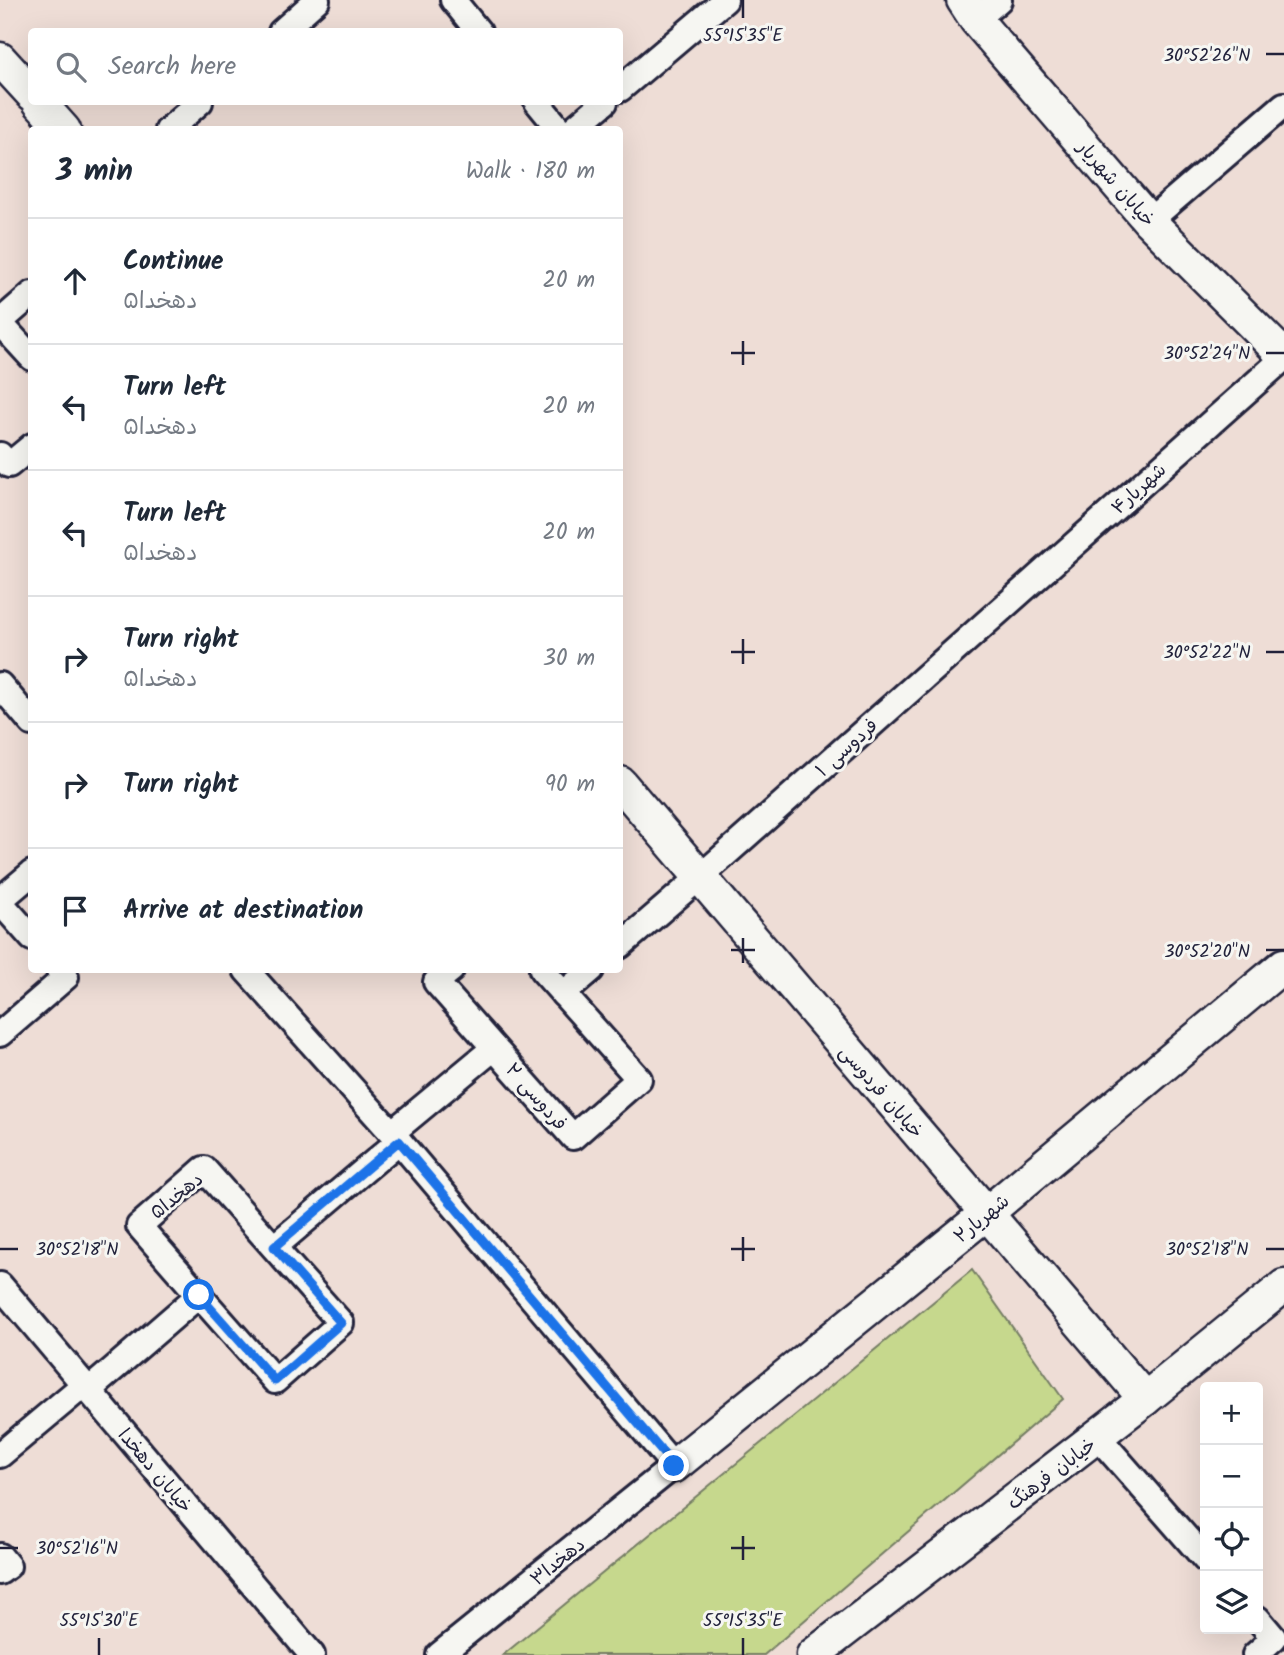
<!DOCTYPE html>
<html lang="en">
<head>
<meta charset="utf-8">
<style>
  :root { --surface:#fff; --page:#f6f6f7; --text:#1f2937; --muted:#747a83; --line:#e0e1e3 }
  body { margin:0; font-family:Kalam,"Playpen Sans Arabic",sans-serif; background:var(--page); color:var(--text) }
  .controls { position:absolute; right:21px; bottom:21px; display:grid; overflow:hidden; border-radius:7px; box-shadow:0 7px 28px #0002 }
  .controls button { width:63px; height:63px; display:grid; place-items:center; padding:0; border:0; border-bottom:2px solid var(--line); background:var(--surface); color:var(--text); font:35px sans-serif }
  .stop { position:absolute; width:21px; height:21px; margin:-16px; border:5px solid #1a73e8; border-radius:50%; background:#fff }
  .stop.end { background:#1a73e8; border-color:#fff; box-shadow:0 2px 7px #0008 }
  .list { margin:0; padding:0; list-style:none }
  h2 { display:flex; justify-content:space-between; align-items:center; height:91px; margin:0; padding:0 28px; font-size:30px }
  h2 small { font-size:23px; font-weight:400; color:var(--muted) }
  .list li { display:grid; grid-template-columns:46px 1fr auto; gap:21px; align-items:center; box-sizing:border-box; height:126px; padding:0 28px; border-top:2px solid var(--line) }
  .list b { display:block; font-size:26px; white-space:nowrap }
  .list p { margin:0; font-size:23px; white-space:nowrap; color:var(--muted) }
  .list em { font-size:23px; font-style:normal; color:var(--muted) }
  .icon { flex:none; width:38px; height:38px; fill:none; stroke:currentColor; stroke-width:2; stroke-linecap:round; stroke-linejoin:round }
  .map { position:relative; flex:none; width:1284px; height:1655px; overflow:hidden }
  .search { position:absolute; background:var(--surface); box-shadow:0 7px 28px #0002; left:28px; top:28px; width:595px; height:77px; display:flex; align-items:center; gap:18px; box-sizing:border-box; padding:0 24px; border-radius:7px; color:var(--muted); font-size:26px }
  .panel { position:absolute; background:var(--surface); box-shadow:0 7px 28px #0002; left:28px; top:126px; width:595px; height:847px; border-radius:7px }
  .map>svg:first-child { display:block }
</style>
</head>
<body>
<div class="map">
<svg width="1284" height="1655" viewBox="0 0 1284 1655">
  <rect width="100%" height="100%" fill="#eeddd6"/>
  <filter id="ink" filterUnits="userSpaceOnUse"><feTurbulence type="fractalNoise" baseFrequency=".0143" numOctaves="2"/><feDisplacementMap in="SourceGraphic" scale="14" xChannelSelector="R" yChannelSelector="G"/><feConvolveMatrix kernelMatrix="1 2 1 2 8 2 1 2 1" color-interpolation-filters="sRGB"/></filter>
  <g filter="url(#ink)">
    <polygon fill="#c6d88d" stroke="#747d64" stroke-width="2" points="972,1270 1063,1399 764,1655 503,1655"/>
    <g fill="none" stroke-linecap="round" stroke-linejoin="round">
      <g stroke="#22223b" stroke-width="30">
        <g id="minor">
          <polyline points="453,0 479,32"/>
          <polyline points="976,20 999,0"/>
          <polyline points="281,32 317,0"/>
          <polyline points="620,89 725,0"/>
          <polyline points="537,102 560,130"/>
          <polyline points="168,130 200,102"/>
          <polyline points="572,130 605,102"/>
          <polyline points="1149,221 1284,105"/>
          <polyline points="0,322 32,294"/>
          <polyline points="0,323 32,358"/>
          <polyline points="0,455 9,465 32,446"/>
          <polyline points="0,685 32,723"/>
          <polyline points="0,900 32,873"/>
          <polyline points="0,902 32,938"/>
          <polyline points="620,946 700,877 1284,358"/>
          <polyline points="246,970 399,1141 674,1466 439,1655"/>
          <polyline points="451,970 436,982 573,1137 639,1079 542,970"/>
          <polyline points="563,994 591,970"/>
          <polyline points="0,1034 66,977 59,970"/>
          <polyline points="400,1126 494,1048"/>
          <polyline points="274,1247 399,1141"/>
          <polyline points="0,1285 312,1655"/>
          <polyline points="89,1390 199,1295 275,1381 341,1323 204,1169 139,1226 199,1295"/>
          <polyline points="1098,1437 1205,1559"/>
          <polyline points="0,1455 85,1384"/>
          <polyline points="0,1556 8,1566 0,1572"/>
          <polyline points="1255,1655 1274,1638 1258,1619"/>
        </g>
      </g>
      <g stroke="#22223b" stroke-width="37">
        <g id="tertiary">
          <polyline points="963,0 976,20 1149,221 1284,356"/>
          <polyline points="0,59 32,94"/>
          <polyline points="39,102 64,130"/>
          <polyline points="620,783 1145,1399"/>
          <polyline points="674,1466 987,1213 1284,965"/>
          <polyline points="813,1655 1145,1399 1284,1286"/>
        </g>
      </g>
      <use href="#minor" stroke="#f6f6f2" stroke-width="24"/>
      <use href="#tertiary" stroke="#f6f6f2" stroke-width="32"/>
    </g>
  </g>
  <g fill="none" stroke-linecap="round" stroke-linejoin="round" filter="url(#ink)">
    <polyline stroke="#1a73e8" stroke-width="9" points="199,1295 275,1381 341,1323 274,1247 399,1141 674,1466"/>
  </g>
  <path fill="none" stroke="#22223b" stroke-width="2.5" d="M743 0V18M1266 54H1284M743 341V365M731 353H755M1266 353H1284M743 639V664M731 652H755M1266 652H1284M743 938V963M731 950H755M1266 950H1284M743 1237V1261M0 1249H18M731 1249H755M1266 1249H1284M743 1536V1560M0 1548H18M731 1548H755M99 1638V1655M743 1638V1655"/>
  <g text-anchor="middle" stroke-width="6" stroke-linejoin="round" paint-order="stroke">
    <g font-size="19" fill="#22223b" stroke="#f6f6f2">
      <text transform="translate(1117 183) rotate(49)" y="7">خیابان شهریار</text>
      <text transform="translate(1138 488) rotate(-42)" y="7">شهریار۴</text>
      <text transform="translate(846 747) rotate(-42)" y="7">فردوسی ۱</text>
      <text transform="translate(882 1091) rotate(49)" y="7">خیابان فردوسی</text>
      <text transform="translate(537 1096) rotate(49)" y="7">فردوسی ۲</text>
      <text transform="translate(176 1195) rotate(-39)" y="7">دهخدا۵</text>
      <text transform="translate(981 1218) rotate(-39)" y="7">شهریار۲</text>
      <text transform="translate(156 1470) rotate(50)" y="7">خیابان دهخدا</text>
      <text transform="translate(1051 1473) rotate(-37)" y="7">خیابان فرهنگ</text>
      <text transform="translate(557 1561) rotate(-39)" y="7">دهخدا۳</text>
    </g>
  </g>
  <g font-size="18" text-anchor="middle" fill="#22223b" stroke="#f6f6f2" stroke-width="6" stroke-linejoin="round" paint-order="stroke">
    <text x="743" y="41">55°15'35"E</text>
    <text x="1207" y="61">30°52'26"N</text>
    <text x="1207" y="359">30°52'24"N</text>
    <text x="1207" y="658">30°52'22"N</text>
    <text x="1207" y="957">30°52'20"N</text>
    <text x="77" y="1255">30°52'18"N</text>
    <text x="1207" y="1255">30°52'18"N</text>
    <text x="77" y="1554">30°52'16"N</text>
    <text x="99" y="1626">55°15'30"E</text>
    <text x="743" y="1626">55°15'35"E</text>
  </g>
</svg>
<div class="controls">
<button>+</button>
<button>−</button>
<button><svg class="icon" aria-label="locate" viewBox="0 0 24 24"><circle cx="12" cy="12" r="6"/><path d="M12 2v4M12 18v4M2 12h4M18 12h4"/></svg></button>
<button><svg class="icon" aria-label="layers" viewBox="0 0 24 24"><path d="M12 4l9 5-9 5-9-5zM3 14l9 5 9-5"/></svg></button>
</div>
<div class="stop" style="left:199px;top:1295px"></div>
<div class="stop end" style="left:674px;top:1466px"></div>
<div class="search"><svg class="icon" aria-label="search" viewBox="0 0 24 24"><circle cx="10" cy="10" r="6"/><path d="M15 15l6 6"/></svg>Search here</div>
<section class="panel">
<h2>3 min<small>Walk · 180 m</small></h2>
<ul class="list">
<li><svg class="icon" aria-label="ahead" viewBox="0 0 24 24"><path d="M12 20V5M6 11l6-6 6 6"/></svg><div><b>Continue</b><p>دهخدا۵</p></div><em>20 m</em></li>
<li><svg class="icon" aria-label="left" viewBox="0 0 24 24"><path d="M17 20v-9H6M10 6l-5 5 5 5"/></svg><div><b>Turn left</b><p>دهخدا۵</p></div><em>20 m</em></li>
<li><svg class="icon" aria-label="left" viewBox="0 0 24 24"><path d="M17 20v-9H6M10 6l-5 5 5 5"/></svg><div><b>Turn left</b><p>دهخدا۵</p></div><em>20 m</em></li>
<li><svg class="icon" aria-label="right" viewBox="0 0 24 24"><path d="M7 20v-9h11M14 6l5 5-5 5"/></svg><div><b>Turn right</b><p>دهخدا۵</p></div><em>30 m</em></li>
<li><svg class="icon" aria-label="right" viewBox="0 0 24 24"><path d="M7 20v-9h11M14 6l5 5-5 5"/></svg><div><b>Turn right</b></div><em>90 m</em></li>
<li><svg class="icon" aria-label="arrive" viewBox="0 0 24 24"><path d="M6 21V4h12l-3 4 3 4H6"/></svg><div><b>Arrive at destination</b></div></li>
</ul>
</section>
</div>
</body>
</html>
